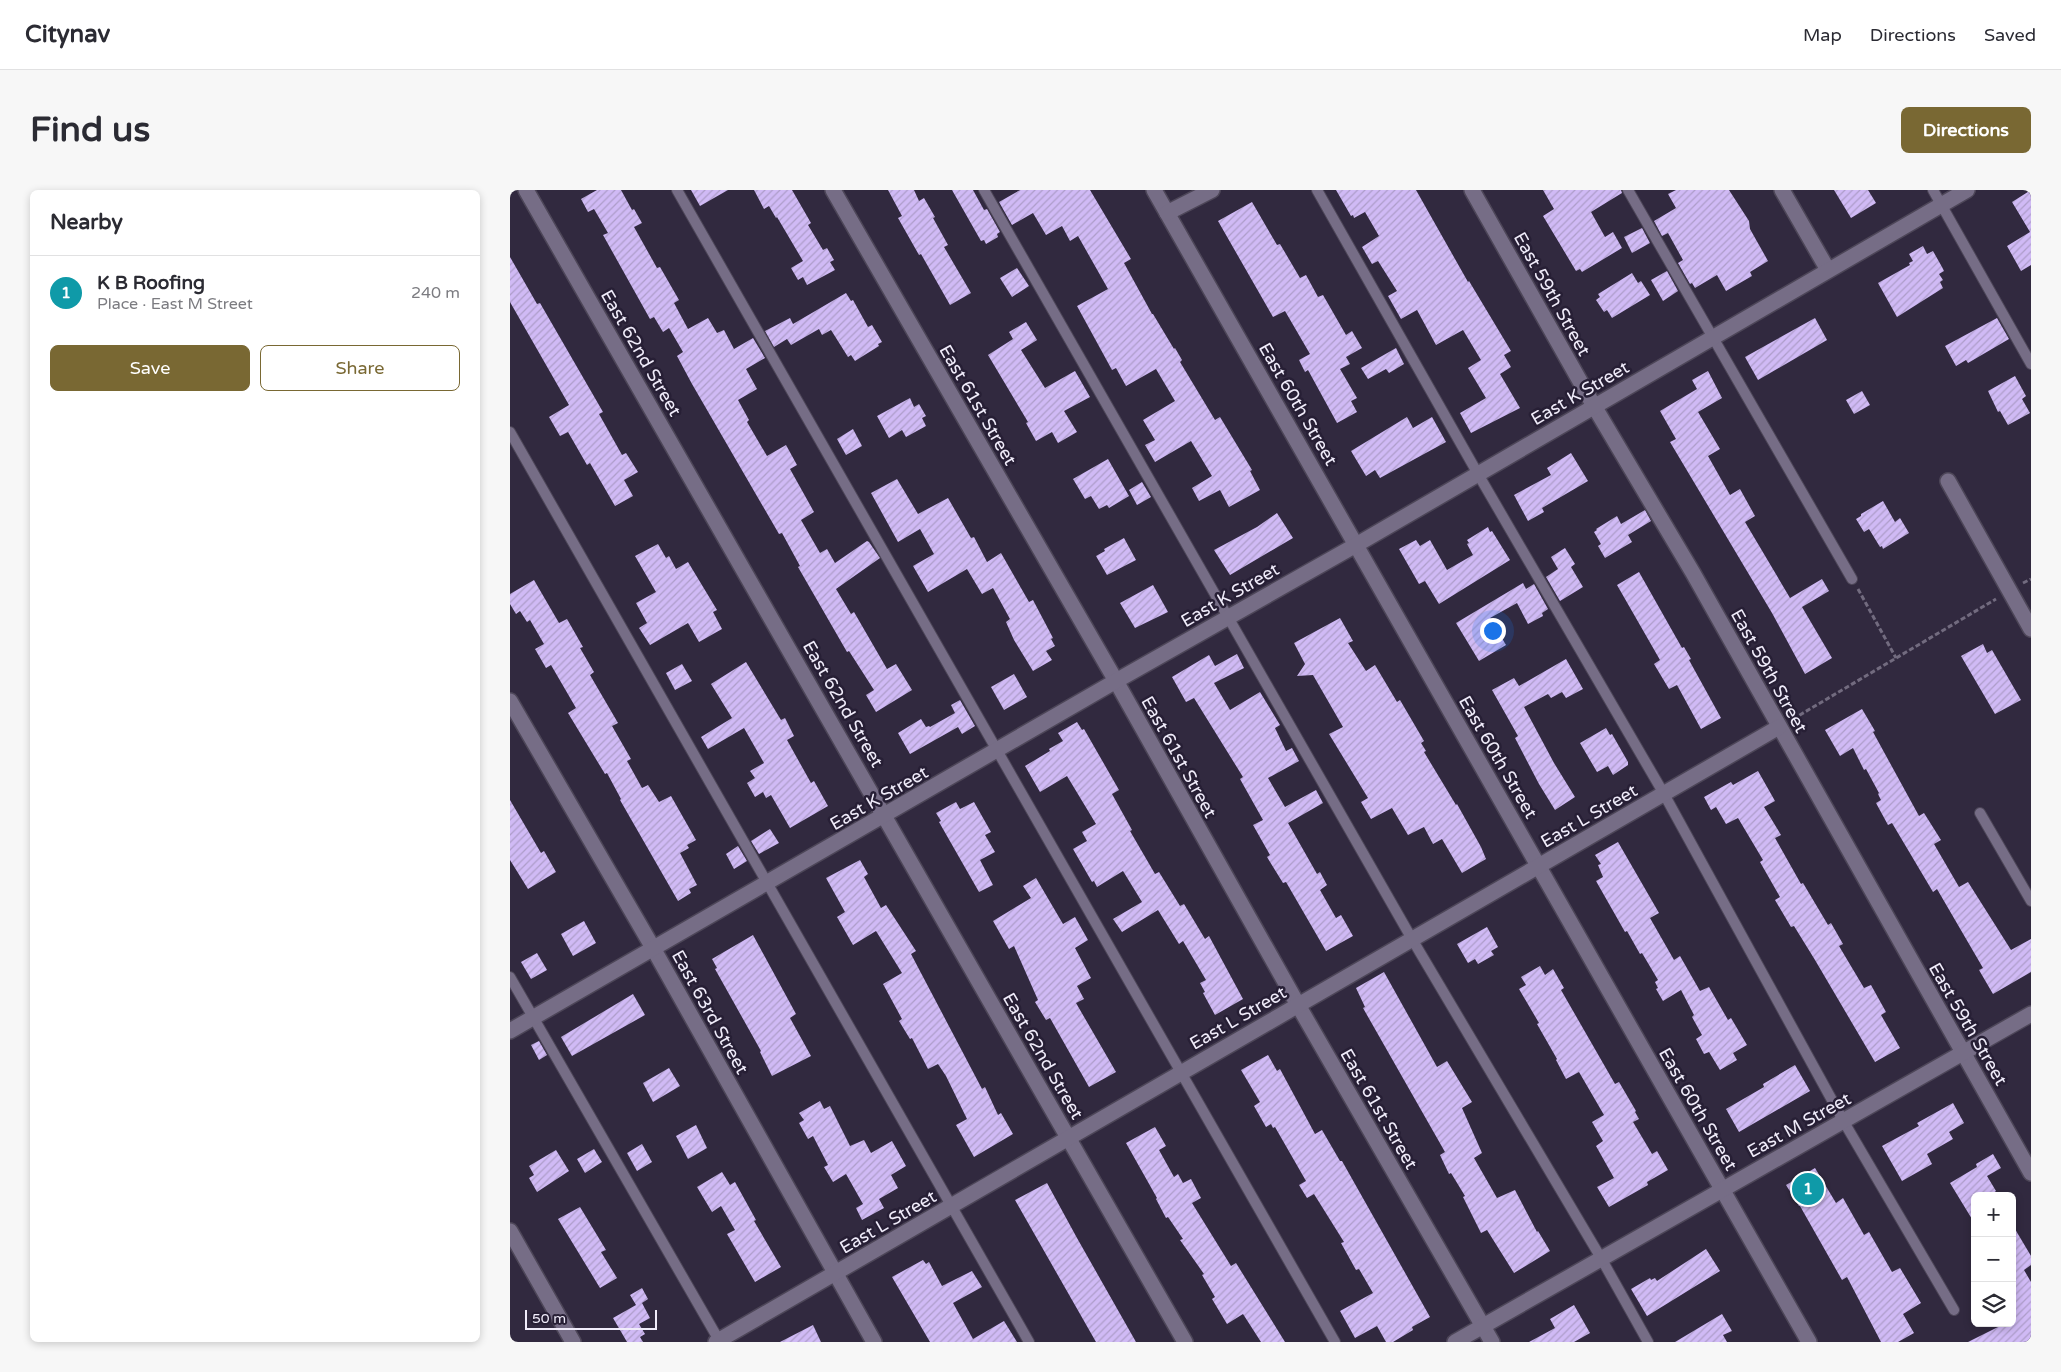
<!DOCTYPE html>
<html lang="en">
<head>
<meta charset="utf-8">
<style>
  :root { --surface:#fff; --page:#f7f7f7; --text:#2b2b33; --muted:#7c7c81; --line:#e1e1e2; --accent:#796833 }
  body { margin:0; font-family:"Varela Round",sans-serif; background:var(--page); color:var(--text) }
  .controls { position:absolute; right:15px; bottom:15px; display:grid; overflow:hidden; border-radius:8px; box-shadow:0 2px 8px #0003 }
  .controls button { width:45px; height:45px; display:grid; place-items:center; padding:0; border:0; border-bottom:1px solid var(--line); background:var(--surface); color:var(--text); font:25px sans-serif }
  .scale { position:absolute; left:15px; bottom:12px; width:132px; box-sizing:border-box; padding-left:5px; border:2px solid #f0ecfa; border-top:0; font-size:14px; line-height:18px; white-space:nowrap; color:#f0ecfa; -webkit-text-stroke:4px #271f35; paint-order:stroke }
  .you { position:absolute; left:982px; top:440px; width:18px; height:18px; margin:-12px; border:4px solid #fff; border-radius:50%; background:#1a73e8; box-shadow:0 0 0 8px #1a73e833 }
  .badge { display:grid; place-items:center; width:32px; height:32px; border-radius:50%; background:var(--accent); color:#fff; font-size:16px; font-weight:700 }
  .pin { position:absolute; translate:-50% -50%; border:2px solid #fff; box-shadow:0 1px 5px #0006 }
  .list { margin:0; padding:0; list-style:none }
  h2 { display:flex; justify-content:space-between; align-items:center; height:65px; margin:0; padding:0 20px; font-size:21px }
  h2 small { font-size:16px; font-weight:400; color:var(--muted) }
  .list li { display:grid; grid-template-columns:32px 1fr auto; gap:15px; align-items:center; box-sizing:border-box; height:75px; padding:0 20px; border-top:1px solid var(--line) }
  .list b { display:block; font-size:19px; white-space:nowrap }
  .list p { margin:0; font-size:16px; white-space:nowrap; color:var(--muted) }
  .list em { font-size:16px; font-style:normal; color:var(--muted) }
  .actions { display:flex; gap:10px; padding:15px 20px }
  .actions a { flex:1; padding:11px 0; border:1px solid var(--accent); border-radius:8px; text-align:center; font-size:18px; color:var(--accent) }
  .actions .main { background:var(--accent); color:#fff }
  .icon { flex:none; width:28px; height:28px; fill:none; stroke:currentColor; stroke-width:2; stroke-linecap:round; stroke-linejoin:round }
  .map { position:relative; flex:none; width:1521px; height:1152px; overflow:hidden; border-radius:8px }
  header { display:flex; align-items:center; gap:30px; box-sizing:border-box; height:70px; padding:0 25px; background:var(--surface); border-bottom:1px solid var(--line) }
  header strong { font-size:24px }
  nav { display:flex; gap:28px; margin-inline-start:auto; font-size:18px }
  .intro { display:flex; align-items:center; justify-content:space-between; box-sizing:border-box; height:120px; padding:0 30px }
  h1 { margin:0; font-size:35px }
  .button { padding:12px 22px; border-radius:8px; background:var(--accent); color:#fff; font-size:18px; font-weight:700 }
  main { display:flex; gap:30px; padding:0 30px }
  aside { flex:1; background:var(--surface); border-radius:8px; box-shadow:0 2px 8px #0003 }
  .map>svg:first-child { display:block }
</style>
</head>
<body>
<header>
<strong>Citynav</strong>
<nav><a>Map</a><a>Directions</a><a>Saved</a></nav>
</header>
<div class="intro"><h1>Find us</h1><a class="button">Directions</a></div>
<main>
<aside>
<h2>Nearby<small></small></h2>
<ul class="list">
<li><span class="badge" style="background:#0f9aa8">1</span><div><b>K B Roofing</b><p>Place · East M Street</p></div><em>240 m</em></li>
</ul>
<div class="actions"><a class="main">Save</a><a>Share</a></div>
</aside>
<div class="map">
<svg width="1521" height="1152" viewBox="0 0 1521 1152">
  <defs>
    <pattern id="building-hatch" width="6" height="6" patternUnits="userSpaceOnUse" patternTransform="scale(1.25)"><rect width="6" height="6" fill="#d0baf5"/><path d="M-1 1l2-2M0 6l6-6M5 7l2-2" fill="none" stroke="#ae9dca"/></pattern>
  </defs>
  <rect width="100%" height="100%" fill="#31293f"/>
  <g fill="url(#building-hatch)">
    <polygon points="87,0 111,0 122,20 124,19 132,33 124,37 147,78 150,77 169,110 164,113 178,139 198,128 207,143 214,140 224,159 243,148 255,168 236,179 247,199 228,210 239,230 237,232 257,266 276,255 287,275 280,279 304,322 291,330 310,363 317,359 325,373 357,351 359,352 370,368 326,399 341,424 344,422 377,479 386,474 402,500 366,522 356,505 364,500 339,461 337,462 288,377 290,376 272,343 269,344 182,194 167,166 173,162 159,138 153,142 144,127 140,129 93,45 98,43 84,19 78,22 71,9"/>
    <polygon points="181,0 218,0 190,16"/>
    <polygon points="244,0 282,0 301,33 298,35 313,60 317,58 324,70 320,72 325,80 297,95 293,87 288,90 281,78 293,71 267,27 266,28 259,16 254,19"/>
    <polygon points="378,0 404,0 409,11 414,8 425,27 423,28 438,55 434,57 461,103 440,115 411,64 409,65 388,28 392,26"/>
    <polygon points="442,0 463,0 474,20 477,19 490,42 487,44 488,47 476,54 474,50 471,51"/>
    <polygon points="510,0 580,0 621,69 614,73 642,124 643,124 664,159 665,158 672,170 670,172 705,230 710,227 742,280 740,281 750,300 719,317 710,300 689,311 682,298 702,286 681,251 645,272 635,255 645,250 633,230 665,211 646,179 616,196 606,178 602,180 567,116 598,99 568,46 560,51 552,36 536,45 523,23 502,35 489,12"/>
    <polygon points="826,0 906,0 958,92 959,91 1001,161 994,165 1001,177 990,184 1010,218 961,243 950,223 976,208 958,178 971,170 953,140 926,155 907,120 891,129 878,106 887,101 868,71 862,74 852,57 869,46 855,22 844,28 843,25 841,26"/>
    <polygon points="1033,0 1111,0 1112,3 1081,22 1095,47 1103,42 1112,58 1072,82 1070,79 1066,81 1033,26 1044,19"/>
    <polygon points="1166,0 1219,0 1239,31 1240,39 1258,71 1240,82 1242,86 1216,101 1207,85 1185,98 1182,93 1180,94 1168,73 1173,70 1158,43 1152,46 1144,31 1166,18 1158,4"/>
    <polygon points="1324,0 1358,0 1366,13 1341,28"/>
    <polygon points="1521,0 1521,75 1511,81 1497,56 1520,42 1502,12"/>
    <polygon points="742,12 767,55 770,54 790,88 796,85 808,107 813,105 836,145 842,141 852,158 836,167 840,174 830,179 847,208 841,211 847,222 827,233 798,180 795,182 789,170 800,164 775,121 763,127 708,31"/>
    <polygon points="1132,38 1140,53 1122,63 1114,47"/>
    <polygon points="1413,56 1417,64 1423,61 1432,77 1434,81 1429,84 1433,90 1430,92 1433,98 1387,127 1368,93 1400,75 1399,73 1403,71 1399,64"/>
    <polygon points="0,67 27,114 30,113 93,222 89,224 112,265 116,263 128,282 114,290 123,306 105,316 80,273 77,275 58,242 50,246 39,227 59,215 0,112"/>
    <polygon points="507,78 519,96 502,107 490,88"/>
    <polygon points="1157,81 1168,101 1153,111 1141,90"/>
    <polygon points="1122,83 1128,93 1131,91 1140,105 1102,128 1097,120 1094,122 1086,110 1090,107 1088,104"/>
    <polygon points="336,103 341,111 343,110 358,137 362,135 372,152 368,154 369,156 345,171 341,165 338,167 321,140 312,145 309,139 281,155 277,149 264,157 255,141 280,128 283,134"/>
    <polygon points="1305,128 1317,150 1248,190 1235,167"/>
    <polygon points="1487,128 1499,149 1458,173 1456,170 1446,176 1435,156"/>
    <polygon points="516,132 527,150 511,160 535,198 565,181 580,207 554,221 567,242 548,253 542,242 526,251 516,233 518,232 478,165 503,149 499,142"/>
    <polygon points="886,158 894,174 879,183 876,179 858,189 851,178"/>
    <polygon points="1198,181 1212,208 1188,222 1210,259 1198,266 1220,305 1230,299 1245,326 1235,332 1280,408 1312,389 1319,401 1292,417 1322,468 1295,484 1262,423 1160,252 1166,249 1150,221 1187,199 1182,190"/>
    <polygon points="1505,186 1516,206 1512,209 1520,223 1498,235 1490,221 1488,222 1478,201"/>
    <polygon points="1352,201 1360,215 1344,224 1336,210"/>
    <polygon points="400,208 404,217 409,214 416,226 412,228 416,236 396,247 392,240 379,248 367,226"/>
    <polygon points="897,227 903,238 922,227 936,252 870,288 865,280 856,286 841,261"/>
    <polygon points="343,239 352,256 336,265 327,249"/>
    <polygon points="1061,263 1078,291 1032,318 1034,322 1018,331 1004,305 1041,285 1037,278"/>
    <polygon points="598,269 619,306 599,318 597,315 589,319 581,306 575,309 563,289"/>
    <polygon points="387,289 408,324 438,308 461,348 464,347 477,372 491,363 519,412 523,410 543,448 541,449 545,456 536,461 542,470 523,481 504,450 496,432 500,429 483,398 472,404 457,379 418,402 403,376 424,364 410,339 388,352 361,303"/>
    <polygon points="632,292 641,307 627,315 619,300"/>
    <polygon points="1373,311 1385,332 1390,328 1399,343 1373,359 1372,356 1370,357 1359,339 1354,342 1346,329 1351,326 1351,324"/>
    <polygon points="1135,320 1141,331 1118,345 1122,352 1095,368 1088,356 1091,354 1084,342 1087,340 1086,339 1107,326 1111,334"/>
    <polygon points="767,323 783,348 720,385 704,360 747,337"/>
    <polygon points="978,337 980,342 982,341 1000,370 929,414 915,391 909,394 889,359 906,350 910,356 920,350 937,380 963,365 957,354 959,353 957,350"/>
    <polygon points="614,348 626,370 597,385 586,366 595,361 594,359"/>
    <polygon points="148,354 156,368 159,366 166,379 178,372 207,420 203,422 212,439 189,452 178,433 140,455 129,438 137,433 126,413 146,402 125,366"/>
    <polygon points="1055,358 1065,374 1061,377 1073,397 1050,411 1036,387 1048,379 1041,367"/>
    <polygon points="1129,382 1172,458 1174,457 1181,469 1179,470 1211,528 1191,539 1167,495 1159,499 1144,474 1150,470 1107,395"/>
    <polygon points="24,390 49,433 57,429 73,457 70,458 84,482 80,485 108,533 102,536 121,569 117,571 132,598 138,595 149,612 161,606 186,650 177,655 179,658 170,663 187,695 179,699 181,703 168,711 110,610 111,609 97,583 95,584 58,523 66,518 41,475 36,478 25,459 34,454 20,430 17,432 10,421 6,424 0,414 0,404"/>
    <polygon points="1013,393 1016,399 1024,394 1038,419 1032,423 1033,426 1018,434 1007,413 980,428 996,455 969,471 946,433"/>
    <polygon points="643,395 658,422 625,438 610,413"/>
    <polygon points="830,428 843,451 838,453 856,481 865,475 887,512 890,510 914,551 911,553 916,561 914,562 946,615 947,614 971,657 976,669 952,683 932,649 923,654 914,637 898,645 882,618 861,629 851,612 858,608 819,544 833,537 803,485 787,486 795,474 784,453"/>
    <polygon points="1473,454 1477,463 1482,460 1511,510 1485,524 1451,466"/>
    <polygon points="727,464 734,478 704,493 720,520 750,502 770,535 765,538 776,561 782,558 789,571 758,588 775,617 806,600 813,613 778,633 807,684 810,682 817,695 810,700 826,728 831,725 843,746 816,761 776,692 773,693 757,667 760,665 743,635 753,630 730,589 733,587 684,508 676,512 662,487 699,465 705,476"/>
    <polygon points="1056,469 1073,499 1056,508 1052,502 1041,508 1038,504 1014,517 1044,573 1065,607 1045,620 1029,594 1005,548 1008,546 982,500 1004,488 1009,496"/>
    <polygon points="236,472 271,530 275,528 284,546 277,550 301,593 304,591 318,616 280,638 261,605 256,608 253,602 245,607 237,593 245,588 240,581 254,573 234,538 198,559 191,547 222,528 201,494"/>
    <polygon points="172,474 182,491 165,500 156,483"/>
    <polygon points="504,484 517,507 494,520 481,497"/>
    <polygon points="450,510 465,536 452,544 448,537 400,564 388,543 411,529 416,537 419,536 420,537 445,523 441,515"/>
    <polygon points="1352,519 1365,541 1363,542 1409,626 1414,623 1431,650 1424,654 1449,697 1458,692 1501,760 1521,749 1521,782 1483,804 1469,780 1473,778 1427,699 1423,702 1382,633 1378,635 1366,613 1371,610 1368,604 1369,603 1356,579 1354,580 1343,558 1330,566 1315,540"/>
    <polygon points="567,532 572,540 574,539 609,600 602,604 622,640 620,641 645,684 649,682 670,716 674,714 695,749 699,746 733,809 705,825 693,803 695,802 690,793 696,790 673,751 669,754 648,720 612,742 603,729 632,712 613,681 587,697 584,691 582,692 563,659 577,651 572,642 586,634 557,586 530,602 515,576 540,561 539,559 553,551 548,543"/>
    <polygon points="1096,538 1100,545 1102,544 1118,572 1118,575 1103,585 1098,576 1087,582 1070,553"/>
    <polygon points="1248,581 1265,611 1254,617 1271,645 1265,648 1291,694 1293,693 1318,735 1321,733 1333,754 1329,756 1354,798 1361,795 1376,822 1371,825 1390,858 1365,872 1305,770 1284,736 1281,737 1265,710 1270,707 1250,672 1253,670 1228,628 1216,634 1206,617 1201,620 1194,607 1221,592 1223,595"/>
    <polygon points="0,610 31,663 34,661 46,682 18,699 0,670"/>
    <polygon points="446,612 450,619 464,612 481,642 475,645 485,662 470,670 483,695 469,702 429,632 431,631 426,623"/>
    <polygon points="260,639 269,653 249,664 241,651"/>
    <polygon points="1108,652 1149,723 1140,728 1164,770 1170,766 1190,801 1199,797 1218,830 1221,828 1237,855 1223,863 1227,870 1210,880 1199,862 1194,864 1186,849 1192,845 1182,827 1184,825 1171,800 1153,811 1146,799 1148,798 1145,792 1148,790 1132,763 1130,764 1117,741 1115,742 1086,691 1093,687 1088,675 1091,674 1085,665"/>
    <polygon points="228,656 237,671 224,679 216,664"/>
    <polygon points="350,670 358,684 354,687 371,718 376,715 406,761 401,764 472,899 475,897 488,925 491,923 503,944 464,967 446,935 457,929 436,886 428,874 418,879 402,848 400,849 389,831 392,829 373,794 392,783 366,741 343,755 327,727 335,722 316,688"/>
    <polygon points="526,688 553,734 565,727 578,750 565,758 581,788 567,796 574,809 566,813 606,882 579,897 540,828 536,830 525,812 528,810 504,756 499,759 483,731 521,708 513,696"/>
    <polygon points="74,731 86,753 63,766 51,744"/>
    <polygon points="977,737 988,757 981,761 984,765 968,774 965,769 958,773 947,754"/>
    <polygon points="243,745 286,824 280,828 301,866 262,886 250,862 251,861 205,779 207,778 202,769"/>
    <polygon points="27,763 37,780 21,789 11,772"/>
    <polygon points="1030,776 1035,785 1043,779 1054,798 1051,800 1105,894 1109,892 1126,921 1125,922 1129,929 1123,932 1142,964 1147,961 1158,980 1137,992 1138,995 1099,1017 1087,997 1104,988 1086,956 1093,951 1082,932 1094,925 1069,882 1056,889 1046,870 1047,869 1027,834 1029,833 1009,799 1016,795 1011,787"/>
    <polygon points="874,782 927,877 937,871 962,912 952,918 972,963 964,968 987,1008 1005,1000 1027,1042 1028,1041 1040,1061 1004,1083 977,1040 971,1043 953,1007 955,1006 941,983 939,984 930,965 935,962 853,818 855,817 846,798"/>
    <polygon points="123,804 135,825 62,866 51,847"/>
    <polygon points="29,851 37,865 29,870 21,855"/>
    <polygon points="758,865 767,881 770,879 805,944 812,940 830,971 832,971 920,1127 902,1137 903,1140 883,1152 876,1152 867,1136 845,1148 830,1121 863,1103 849,1079 846,1080 831,1053 834,1052 804,1004 797,1008 789,995 796,991 765,937 763,938 761,934 756,937 744,916 750,912 731,880"/>
    <polygon points="1285,875 1300,901 1229,942 1216,919 1254,897 1253,894"/>
    <polygon points="159,878 170,896 143,912 133,893"/>
    <polygon points="310,911 314,919 320,916 340,956 354,950 361,963 382,951 396,976 381,985 388,998 369,1009 374,1018 352,1030 346,1018 353,1014 336,984 323,992 314,977 318,975 303,946 298,949 289,933 294,930 289,923"/>
    <polygon points="1443,913 1454,933 1439,942 1443,949 1417,964 1422,974 1392,991 1372,956 1409,936 1407,933"/>
    <polygon points="186,935 197,958 178,969 166,946"/>
    <polygon points="645,937 656,956 649,960 664,987 668,984 673,993 681,989 691,1008 682,1013 721,1076 726,1073 775,1152 751,1152 733,1124 717,1134 702,1109 705,1107 692,1085 694,1084 670,1050 673,1049 658,1027 656,1028 646,1009 647,1008 616,953"/>
    <polygon points="132,954 142,972 127,981 117,963"/>
    <polygon points="84,959 92,972 75,983 67,969"/>
    <polygon points="46,960 59,981 27,1002 19,988 24,985 19,976"/>
    <polygon points="1483,964 1491,978 1477,986 1486,1001 1479,1006 1465,1006 1465,1034 1440,993 1467,977 1466,974"/>
    <polygon points="1305,978 1326,1013 1333,1008 1354,1045 1359,1042 1382,1082 1390,1078 1411,1113 1393,1124 1404,1143 1388,1152 1371,1152 1337,1087 1332,1090 1290,1016 1289,1016 1276,995"/>
    <polygon points="212,982 220,995 225,992 246,1030 244,1031 271,1077 245,1092 217,1044 225,1040 211,1016 202,1022 187,997"/>
    <polygon points="537,993 567,1048 626,1152 586,1152 505,1010"/>
    <polygon points="70,1017 96,1060 91,1062 107,1088 90,1098 48,1029"/>
    <polygon points="1502,1034 1521,1066 1521,1075 1514,1080 1521,1092 1521,1152 1458,1152 1496,1133 1502,1133"/>
    <polygon points="1196,1059 1210,1081 1137,1126 1121,1099 1140,1088 1141,1090 1145,1088 1147,1091"/>
    <polygon points="413,1070 416,1074 419,1072 432,1096 462,1081 472,1097 443,1113 463,1149 494,1131 507,1152 420,1152 382,1087"/>
    <polygon points="132,1098 138,1109 132,1113 140,1128 129,1134 135,1144 130,1147 133,1152 117,1152 103,1128 126,1115 120,1105"/>
    <polygon points="1064,1115 1080,1143 1064,1152 1019,1152 1045,1138 1040,1129"/>
    <polygon points="1212,1124 1222,1141 1213,1145 1217,1152 1165,1152"/>
    <polygon points="303,1135 311,1152 270,1152"/>
  </g>
  <g fill="none" stroke-linecap="round" stroke-linejoin="round">
    <g stroke="#4d4658" stroke-width="12">
      <g id="lane">
        <polyline points="167,0 825,1152"/>
        <polyline points="474,0 902,749 1091,1068 1138,1152"/>
        <polyline points="807,0 968,284 1154,604 1334,932 1444,1120"/>
        <polyline points="1118,0 1342,389"/>
        <polyline points="1423,0 1521,174"/>
        <polyline points="0,242 519,1152"/>
        <polyline points="1470,623 1521,711"/>
        <polyline points="0,787 210,1152"/>
      </g>
    </g>
    <g stroke="#4d4658" stroke-width="18">
      <g id="street">
        <polyline points="16,0 675,1152"/>
        <polyline points="323,0 606,491 788,815 982,1152"/>
        <polyline points="644,0 1299,1152"/>
        <polyline points="962,0 1084,216 1183,383 1521,983"/>
        <polyline points="1272,0 1318,80"/>
        <polyline points="657,23 702,0"/>
        <polyline points="1438,291 1521,439"/>
        <polyline points="0,511 143,758 364,1152"/>
        <polyline points="0,841 606,491 846,355 1457,0"/>
        <polyline points="206,1152 1269,537"/>
        <polyline points="945,1152 1521,824"/>
      </g>
    </g>
    <g stroke="#4d4658" stroke-width="18">
      <polyline id="secondary" points="0,1041 63,1152"/>
    </g>
    <g stroke="#726b7f" stroke-width="3" stroke-dasharray="5 2.5" stroke-linecap="butt">
      <polyline points="1513,393 1521,389"/>
      <polyline points="1348,399 1386,468"/>
      <polyline points="1283,529 1486,409"/>
    </g>
    <use href="#lane" stroke="#766d86" stroke-width="10"/>
    <use href="#street" stroke="#766d86" stroke-width="15"/>
    <use href="#secondary" stroke="#766d86" stroke-width="15"/>
  </g>
  <g text-anchor="middle" stroke-width="5" stroke-linejoin="round" paint-order="stroke">
    <g font-size="18" fill="#f0ecfa" stroke="#271f35">
      <text transform="translate(1042 104) rotate(61)" y="6">East 59th Street</text>
      <text transform="translate(131 163) rotate(60)" y="6">East 62nd Street</text>
      <text transform="translate(1070 203) rotate(-30)" y="6">East K Street</text>
      <text transform="translate(788 214) rotate(60)" y="6">East 60th Street</text>
      <text transform="translate(468 215) rotate(60)" y="6">East 61st Street</text>
      <text transform="translate(720 405) rotate(-30)" y="6">East K Street</text>
      <text transform="translate(1259 481) rotate(61)" y="6">East 59th Street</text>
      <text transform="translate(333 514) rotate(60)" y="6">East 62nd Street</text>
      <text transform="translate(669 567) rotate(61)" y="6">East 61st Street</text>
      <text transform="translate(988 567) rotate(60)" y="6">East 60th Street</text>
      <text transform="translate(369 608) rotate(-30)" y="6">East K Street</text>
      <text transform="translate(1079 626) rotate(-30)" y="6">East L Street</text>
      <text transform="translate(200 822) rotate(61)" y="6">East 63rd Street</text>
      <text transform="translate(728 828) rotate(-30)" y="6">East L Street</text>
      <text transform="translate(1458 834) rotate(60)" y="6">East 59th Street</text>
      <text transform="translate(533 866) rotate(60)" y="6">East 62nd Street</text>
      <text transform="translate(869 919) rotate(60)" y="6">East 61st Street</text>
      <text transform="translate(1188 919) rotate(60)" y="6">East 60th Street</text>
      <text transform="translate(1289 935) rotate(-29)" y="6">East M Street</text>
      <text transform="translate(378 1032) rotate(-30)" y="6">East L Street</text>
    </g>
  </g>
</svg>
<div class="controls">
<button>+</button>
<button>−</button>
<button><svg class="icon" aria-label="layers" viewBox="0 0 24 24"><path d="M12 4l9 5-9 5-9-5zM3 14l9 5 9-5"/></svg></button>
</div>
<div class="scale">50 m</div>
<div class="you"></div>
<div class="pin badge" style="left:1298px;top:999px;background:#0f9aa8">1</div>
</div>
</main>
</body>
</html>
